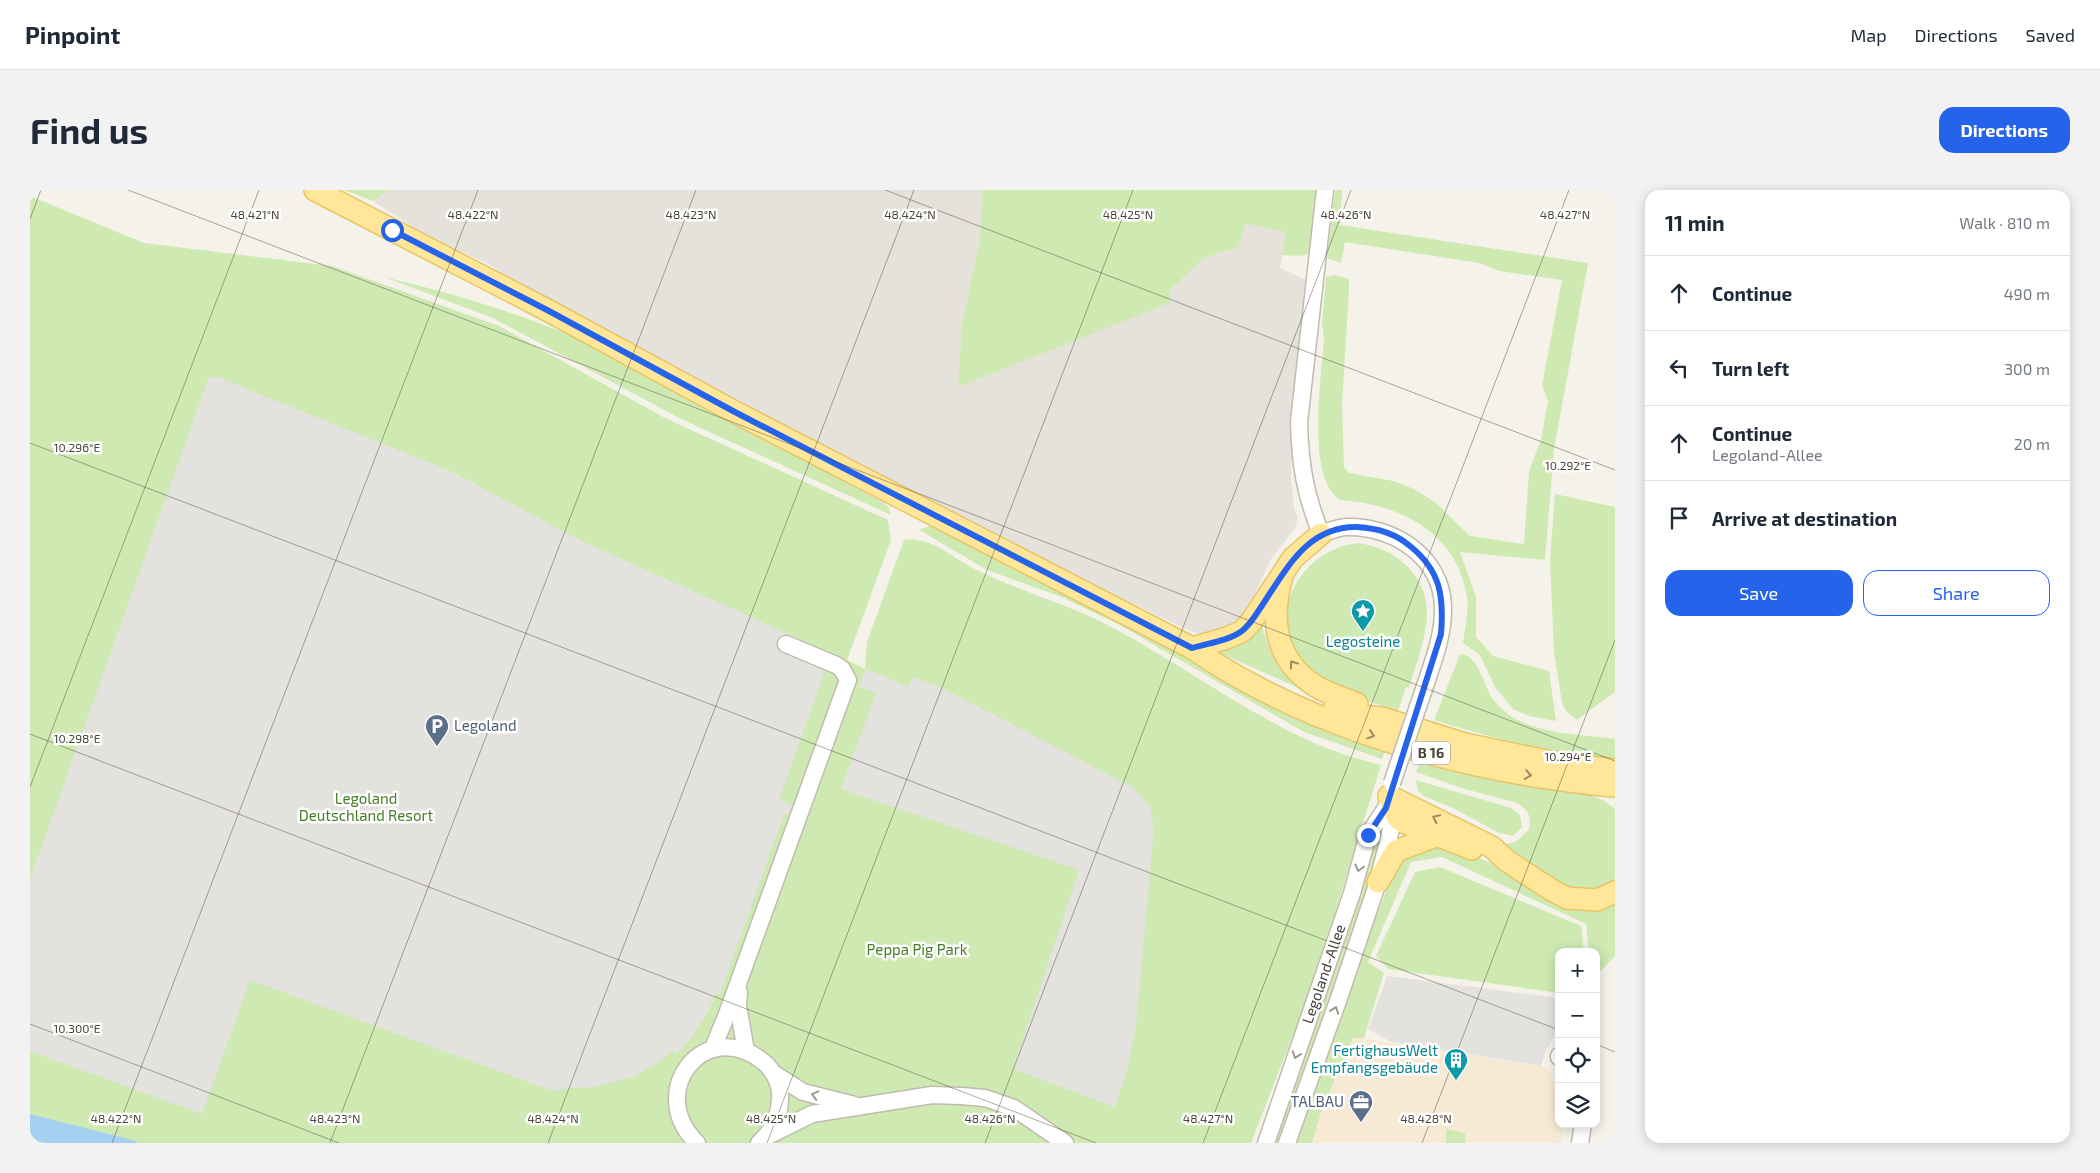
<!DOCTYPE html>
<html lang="en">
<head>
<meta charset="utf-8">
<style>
  :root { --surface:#fff; --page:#f2f2f3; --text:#1f2937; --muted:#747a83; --line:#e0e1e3; --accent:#2563eb }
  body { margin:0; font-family:"Exo 2",sans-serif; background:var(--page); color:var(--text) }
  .controls { position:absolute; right:15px; bottom:15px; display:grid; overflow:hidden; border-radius:10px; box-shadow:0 2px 12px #0003 }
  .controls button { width:45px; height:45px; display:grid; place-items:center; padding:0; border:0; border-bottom:1px solid var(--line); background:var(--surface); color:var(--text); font:25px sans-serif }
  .stop { position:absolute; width:15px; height:15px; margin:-11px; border:4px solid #2563eb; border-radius:50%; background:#fff }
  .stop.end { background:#2563eb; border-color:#fff; box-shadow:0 1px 5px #0008 }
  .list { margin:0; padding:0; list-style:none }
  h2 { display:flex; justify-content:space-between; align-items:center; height:65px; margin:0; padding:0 20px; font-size:21px }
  h2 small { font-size:16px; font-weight:400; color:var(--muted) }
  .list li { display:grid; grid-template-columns:32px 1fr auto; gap:15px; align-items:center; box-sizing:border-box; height:75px; padding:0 20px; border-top:1px solid var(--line) }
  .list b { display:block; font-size:19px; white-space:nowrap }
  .list p { margin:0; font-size:16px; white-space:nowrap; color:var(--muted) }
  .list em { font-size:16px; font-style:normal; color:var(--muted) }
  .actions { display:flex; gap:10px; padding:15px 20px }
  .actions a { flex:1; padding:11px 0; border:1px solid var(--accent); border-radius:15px; text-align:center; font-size:18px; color:var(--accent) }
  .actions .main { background:var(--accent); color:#fff }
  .icon { flex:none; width:28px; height:28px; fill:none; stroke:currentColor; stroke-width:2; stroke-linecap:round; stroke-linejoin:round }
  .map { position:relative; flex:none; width:1585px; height:953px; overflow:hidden; border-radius:15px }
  header { display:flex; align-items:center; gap:30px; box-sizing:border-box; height:70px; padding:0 25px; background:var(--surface); border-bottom:1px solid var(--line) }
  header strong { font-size:24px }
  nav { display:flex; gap:28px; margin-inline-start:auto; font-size:18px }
  .intro { display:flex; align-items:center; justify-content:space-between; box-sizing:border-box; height:120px; padding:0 30px }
  h1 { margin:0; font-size:35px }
  .button { padding:12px 22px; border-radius:15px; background:var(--accent); color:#fff; font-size:18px; font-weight:700 }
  main { display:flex; gap:30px; padding:0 30px }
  aside { flex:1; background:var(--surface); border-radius:15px; box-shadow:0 2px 12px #0003 }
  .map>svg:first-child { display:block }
</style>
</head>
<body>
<header>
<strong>Pinpoint</strong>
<nav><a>Map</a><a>Directions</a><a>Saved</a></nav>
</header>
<div class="intro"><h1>Find us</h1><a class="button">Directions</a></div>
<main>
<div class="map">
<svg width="1585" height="953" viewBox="0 0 1585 953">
  <rect width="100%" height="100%" fill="#f5f2ea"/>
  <polygon fill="#f7ead5" points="1323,847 1517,877 1529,904 1529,934 1533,934 1531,953 1282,953 1292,919"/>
  <polygon fill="#e5e1db" points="359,0 952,0 950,49 932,134 928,197 1140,100 1174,68 1209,57 1216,34 1257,42 1250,78 1279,91 1263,228 1261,288 1264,319 1268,327 1265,338 1241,369 1213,430 1181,446 1162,442 940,335 719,217 537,126 457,73 398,47 343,11"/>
  <g fill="#ceeab2">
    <polygon points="314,0 359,0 343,11"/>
    <polygon points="952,0 1287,0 1282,49 1278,64 1270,66 1252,65 1256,42 1216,34 1209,57 1174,68 1140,100 1139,113 928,197 932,134 950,49"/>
    <path d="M1305 0H1312L1310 35 1558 73 1524 259 1515 370 1430 362 1446 407V447L1463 466 1519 481 1526 531 1499 526 1483 519 1465 497 1450 465 1433 453C1435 438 1439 421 1437 407 1427 342 1369 314 1310 310 1275 288 1292 184 1294 148L1292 134 1296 87 1304 85 1319 89V100L1312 214 1314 277 1319 283 1363 291 1384 299 1405 312 1440 346 1494 354 1499 281 1511 250 1518 211 1512 195 1532 90 1469 81 1449 73 1315 52 1311 73 1297 68Z"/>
    <path d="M0 6 114 53 302 76 469 136 635 228 858 330 861 350 817 470 835 479 837 452 874 350C903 346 924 370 949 381 993 403 1042 415 1085 439 1152 475 1213 521 1282 552 1304 562 1328 569 1351 575L1283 794 1221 953H0Z"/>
    <path d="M354 87C433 106 503 127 578 162L854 313 859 318 861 325 649 228 463 128Z"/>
    <polygon points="1525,304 1585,317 1585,502 1547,530 1536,521 1532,513 1524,461 1520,371"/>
    <polygon points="899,336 1006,387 1355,561 1352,569 1274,542 1088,434 1029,406 957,380 889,340"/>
    <path d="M1328 353C1366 358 1399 386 1397 427 1395 451 1386 475 1379 498L1376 497 1368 521C1336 510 1296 500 1273 474 1232 426 1271 359 1328 353Z"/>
    <path d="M1232 434C1237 460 1248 478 1266 497L1179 458Z"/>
    <path d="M1430 464C1450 464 1453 499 1466 513 1494 545 1546 543 1585 549V570C1524 563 1463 549 1404 530Z"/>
    <path d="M1390 571 1442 585 1559 605 1573 610 1585 619V689C1580 695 1575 696 1569 699 1534 712 1499 675 1475 655L1487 651 1499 639C1502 626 1498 620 1487 613L1435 599 1386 582Z"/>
    <polygon points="1386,590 1481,618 1490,625 1492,637 1483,646 1469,643 1425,619 1394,606 1388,601"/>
    <polygon points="1349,635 1357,635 1340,699 1250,953 1242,953"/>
    <path d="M1418 656C1440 665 1464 673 1485 684 1525 705 1534 732 1585 714V766L1566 786V762H1559L1556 734 1412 667 1381 672 1338 772 1354 783 1334 848H1323L1292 919 1282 953H1266L1304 840 1366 674 1390 657Z"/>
    <polygon points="1410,677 1551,736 1554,762 1529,762 1529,803 1358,779 1346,766 1385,682"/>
    <polygon points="1416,939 1435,943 1435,953 1416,953"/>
  </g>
  <g fill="#e4e2de">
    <polygon points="179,187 187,187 425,283 547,349 801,463 749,610 763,615 760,623 754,624 690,804 686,803 678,822 661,848 647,864 643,860 628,873 605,886 564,897 540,898 523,901 220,790 172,924 0,861 0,689"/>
    <polygon points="836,479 878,497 883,487 912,498 1104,598 1120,617 1124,638 1106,836 1097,880 1085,917 983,879 1049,680 811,599 846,503 829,497"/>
    <polygon points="1357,786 1529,808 1529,839 1516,860 1511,876 1361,852 1338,839"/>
  </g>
  <polygon fill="#a6d0f2" points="0,924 106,951 107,953 0,953"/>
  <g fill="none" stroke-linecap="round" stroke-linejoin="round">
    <g stroke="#c1bbac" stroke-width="19">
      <g id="minor">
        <path d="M1295 0 1269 232C1270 274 1275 304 1291 344 1299 341 1309 337 1317 337 1363 336 1411 366 1413 416 1414 446 1402 474 1393 502"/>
        <polyline points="709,802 708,816 716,861"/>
        <polyline points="683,858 697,824 818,490 812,479 806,475 756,454"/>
        <polyline points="1529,866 1529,867"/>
        <polyline points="743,883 773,902 825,915"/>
        <polyline points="738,946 782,924 902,905 931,906 955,908 984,918 1035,953"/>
        <path d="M667 953C615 902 674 827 731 870 741 877 749 890 750 903 751 923 745 939 729 953"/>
        <polyline points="1236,953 1322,703 1338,645 1356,618"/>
        <polyline points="1257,953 1309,808 1348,692 1361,639 1357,615"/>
        <polyline points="1550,953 1553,934"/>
      </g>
    </g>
    <g stroke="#e6c567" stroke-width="24">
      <g id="major">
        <path d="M285 0 519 121 703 221 1162 458C1261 527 1391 568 1510 587 1535 590 1560 595 1585 596"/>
        <path d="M1252 386C1241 426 1243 466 1281 493 1294 503 1312 507 1327 514"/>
        <polyline points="1162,458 1194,449 1211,442 1221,432 1263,368 1291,344"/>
        <polyline points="1305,516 1331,526 1352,528 1435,554 1521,572 1585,580"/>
        <polyline points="1359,606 1462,657 1477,671 1520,699 1537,708 1567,710 1585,702"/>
        <polyline points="1359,606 1368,628 1373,632 1442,659"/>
        <polyline points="1348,692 1366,661 1406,646"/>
      </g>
    </g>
    <use href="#minor" stroke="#fff" stroke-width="16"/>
    <use href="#major" stroke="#ffe699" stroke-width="21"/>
    <g stroke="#c1bbac" stroke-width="19" stroke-linecap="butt">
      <polyline id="minor-bridge" points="1362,593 1393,502"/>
    </g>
    <use href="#minor-bridge" stroke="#fff" stroke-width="16"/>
  </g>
  <defs><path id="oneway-chevron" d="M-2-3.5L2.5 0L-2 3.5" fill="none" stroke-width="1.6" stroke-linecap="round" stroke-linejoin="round" transform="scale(1.25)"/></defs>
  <g stroke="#9b8c64">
    <use href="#oneway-chevron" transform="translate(1263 474) rotate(-125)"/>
    <use href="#oneway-chevron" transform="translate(1341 545) rotate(19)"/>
    <use href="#oneway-chevron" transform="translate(1498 585) rotate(9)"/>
    <use href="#oneway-chevron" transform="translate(1406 628) rotate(-154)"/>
  </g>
  <g stroke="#9b9892">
    <use href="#oneway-chevron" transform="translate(1329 678) rotate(105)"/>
    <use href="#oneway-chevron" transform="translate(1305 820) rotate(-70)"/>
    <use href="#oneway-chevron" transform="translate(1266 865) rotate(109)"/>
    <use href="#oneway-chevron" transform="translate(785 905) rotate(-165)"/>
  </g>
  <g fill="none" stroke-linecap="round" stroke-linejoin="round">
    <path stroke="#2563eb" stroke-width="6" d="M362 40 519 121 703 221 1162 458C1178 453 1198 451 1212 441 1221 434 1227 423 1233 414 1257 378 1278 336 1327 337 1346 338 1366 344 1380 356 1411 381 1414 407 1411 444L1356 618 1338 645"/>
  </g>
  <path fill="none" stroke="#494338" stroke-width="1" stroke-opacity="0.45" d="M98 0 1585 571M855 0 1585 280M0 29 11 0M0 253 1529 840M0 544 1066 953M0 597 229 0M0 834 309 953M1566 854 1585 862M82 953 448 0M300 953 666 0M518 953 884 0M737 953 1103 0M955 953 1321 0M1173 953 1539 0M1392 953 1585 450"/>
  <defs>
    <g id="sight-pin" transform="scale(1.25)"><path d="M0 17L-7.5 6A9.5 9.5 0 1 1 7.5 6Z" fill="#0f9aa8" stroke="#fff"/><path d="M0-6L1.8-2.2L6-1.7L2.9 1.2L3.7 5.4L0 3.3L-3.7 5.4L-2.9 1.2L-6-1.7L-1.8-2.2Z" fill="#fff"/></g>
    <g id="parking-pin" transform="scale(1.25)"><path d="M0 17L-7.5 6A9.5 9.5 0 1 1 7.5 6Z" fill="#5c6f8a" stroke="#fff"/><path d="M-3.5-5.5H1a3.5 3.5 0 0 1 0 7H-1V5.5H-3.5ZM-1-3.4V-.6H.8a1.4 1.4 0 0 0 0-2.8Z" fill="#fff"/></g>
    <g id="building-pin" transform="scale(1.25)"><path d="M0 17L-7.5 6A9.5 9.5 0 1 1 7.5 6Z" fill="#0f9aa8" stroke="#fff"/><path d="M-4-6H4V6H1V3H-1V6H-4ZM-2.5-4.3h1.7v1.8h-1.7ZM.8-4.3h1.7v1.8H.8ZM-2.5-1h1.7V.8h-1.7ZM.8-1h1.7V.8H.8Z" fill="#fff"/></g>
    <g id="office-pin" transform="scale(1.25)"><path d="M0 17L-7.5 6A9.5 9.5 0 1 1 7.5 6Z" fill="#5c6f8a" stroke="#fff"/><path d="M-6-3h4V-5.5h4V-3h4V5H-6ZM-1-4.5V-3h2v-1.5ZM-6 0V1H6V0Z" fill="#fff"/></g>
  </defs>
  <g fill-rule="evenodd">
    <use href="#sight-pin" x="1333" y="421"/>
    <use href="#parking-pin" x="407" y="536"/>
    <use href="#building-pin" x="1426" y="870"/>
    <use href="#office-pin" x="1331" y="912"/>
  </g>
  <g text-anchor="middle" stroke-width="5" stroke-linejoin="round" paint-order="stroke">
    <rect fill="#fff" stroke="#807b74" stroke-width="1" x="1382" y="551.5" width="38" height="23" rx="4"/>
    <g font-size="14" font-weight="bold" fill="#494338">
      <text x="1401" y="568">B 16</text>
    </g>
    <g font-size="15" fill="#0d838f" stroke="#fff">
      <text x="1333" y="457">Legosteine</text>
      <text x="1408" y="866" text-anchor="end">FertighausWelt<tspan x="1408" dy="17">Empfangsgebäude</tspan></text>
    </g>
    <g font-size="15" fill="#4e5e75" stroke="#fff" text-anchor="start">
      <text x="424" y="541">Legoland</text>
      <text x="1314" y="917" text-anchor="end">TALBAU</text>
    </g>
    <g font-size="15" fill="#457d29" stroke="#fff">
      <text x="336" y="614">Legoland<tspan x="336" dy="17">Deutschland Resort</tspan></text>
      <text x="887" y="765">Peppa Pig Park</text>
    </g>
    <g font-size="15" fill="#494338" stroke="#fff">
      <text transform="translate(1294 784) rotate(-71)" y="5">Legoland-Allee</text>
    </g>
  </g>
  <g font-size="12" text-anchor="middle" fill="#494338" stroke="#fff" stroke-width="5" stroke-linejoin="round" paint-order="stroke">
    <text x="443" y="29">48.422°N</text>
    <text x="661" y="29">48.423°N</text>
    <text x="880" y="29">48.424°N</text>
    <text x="1098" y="29">48.425°N</text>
    <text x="1316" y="29">48.426°N</text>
    <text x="1535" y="29">48.427°N</text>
    <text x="225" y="29">48.421°N</text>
    <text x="47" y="262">10.296°E</text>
    <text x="1538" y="280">10.292°E</text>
    <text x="47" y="553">10.298°E</text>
    <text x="1538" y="571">10.294°E</text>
    <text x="47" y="843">10.300°E</text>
    <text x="86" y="933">48.422°N</text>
    <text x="305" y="933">48.423°N</text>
    <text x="523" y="933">48.424°N</text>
    <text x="741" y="933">48.425°N</text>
    <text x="960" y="933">48.426°N</text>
    <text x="1178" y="933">48.427°N</text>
    <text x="1396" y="933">48.428°N</text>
  </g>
</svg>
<div class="controls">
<button>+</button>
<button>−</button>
<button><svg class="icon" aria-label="locate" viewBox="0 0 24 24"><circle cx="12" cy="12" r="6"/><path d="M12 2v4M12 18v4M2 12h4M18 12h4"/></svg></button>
<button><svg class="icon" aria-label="layers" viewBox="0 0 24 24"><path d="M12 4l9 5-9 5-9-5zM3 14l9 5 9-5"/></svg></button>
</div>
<div class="stop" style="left:362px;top:40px"></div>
<div class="stop end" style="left:1338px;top:645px"></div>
</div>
<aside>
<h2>11 min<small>Walk · 810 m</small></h2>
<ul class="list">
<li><svg class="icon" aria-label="ahead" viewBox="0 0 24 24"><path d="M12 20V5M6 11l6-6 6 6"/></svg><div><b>Continue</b></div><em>490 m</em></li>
<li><svg class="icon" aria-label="left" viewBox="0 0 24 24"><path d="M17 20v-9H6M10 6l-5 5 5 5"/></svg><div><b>Turn left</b></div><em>300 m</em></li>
<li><svg class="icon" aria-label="ahead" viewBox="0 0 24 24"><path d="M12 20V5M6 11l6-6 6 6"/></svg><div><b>Continue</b><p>Legoland-Allee</p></div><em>20 m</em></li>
<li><svg class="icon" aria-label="arrive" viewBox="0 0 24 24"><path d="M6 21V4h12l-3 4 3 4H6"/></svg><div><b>Arrive at destination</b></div></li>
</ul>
<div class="actions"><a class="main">Save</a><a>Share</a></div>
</aside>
</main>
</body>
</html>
